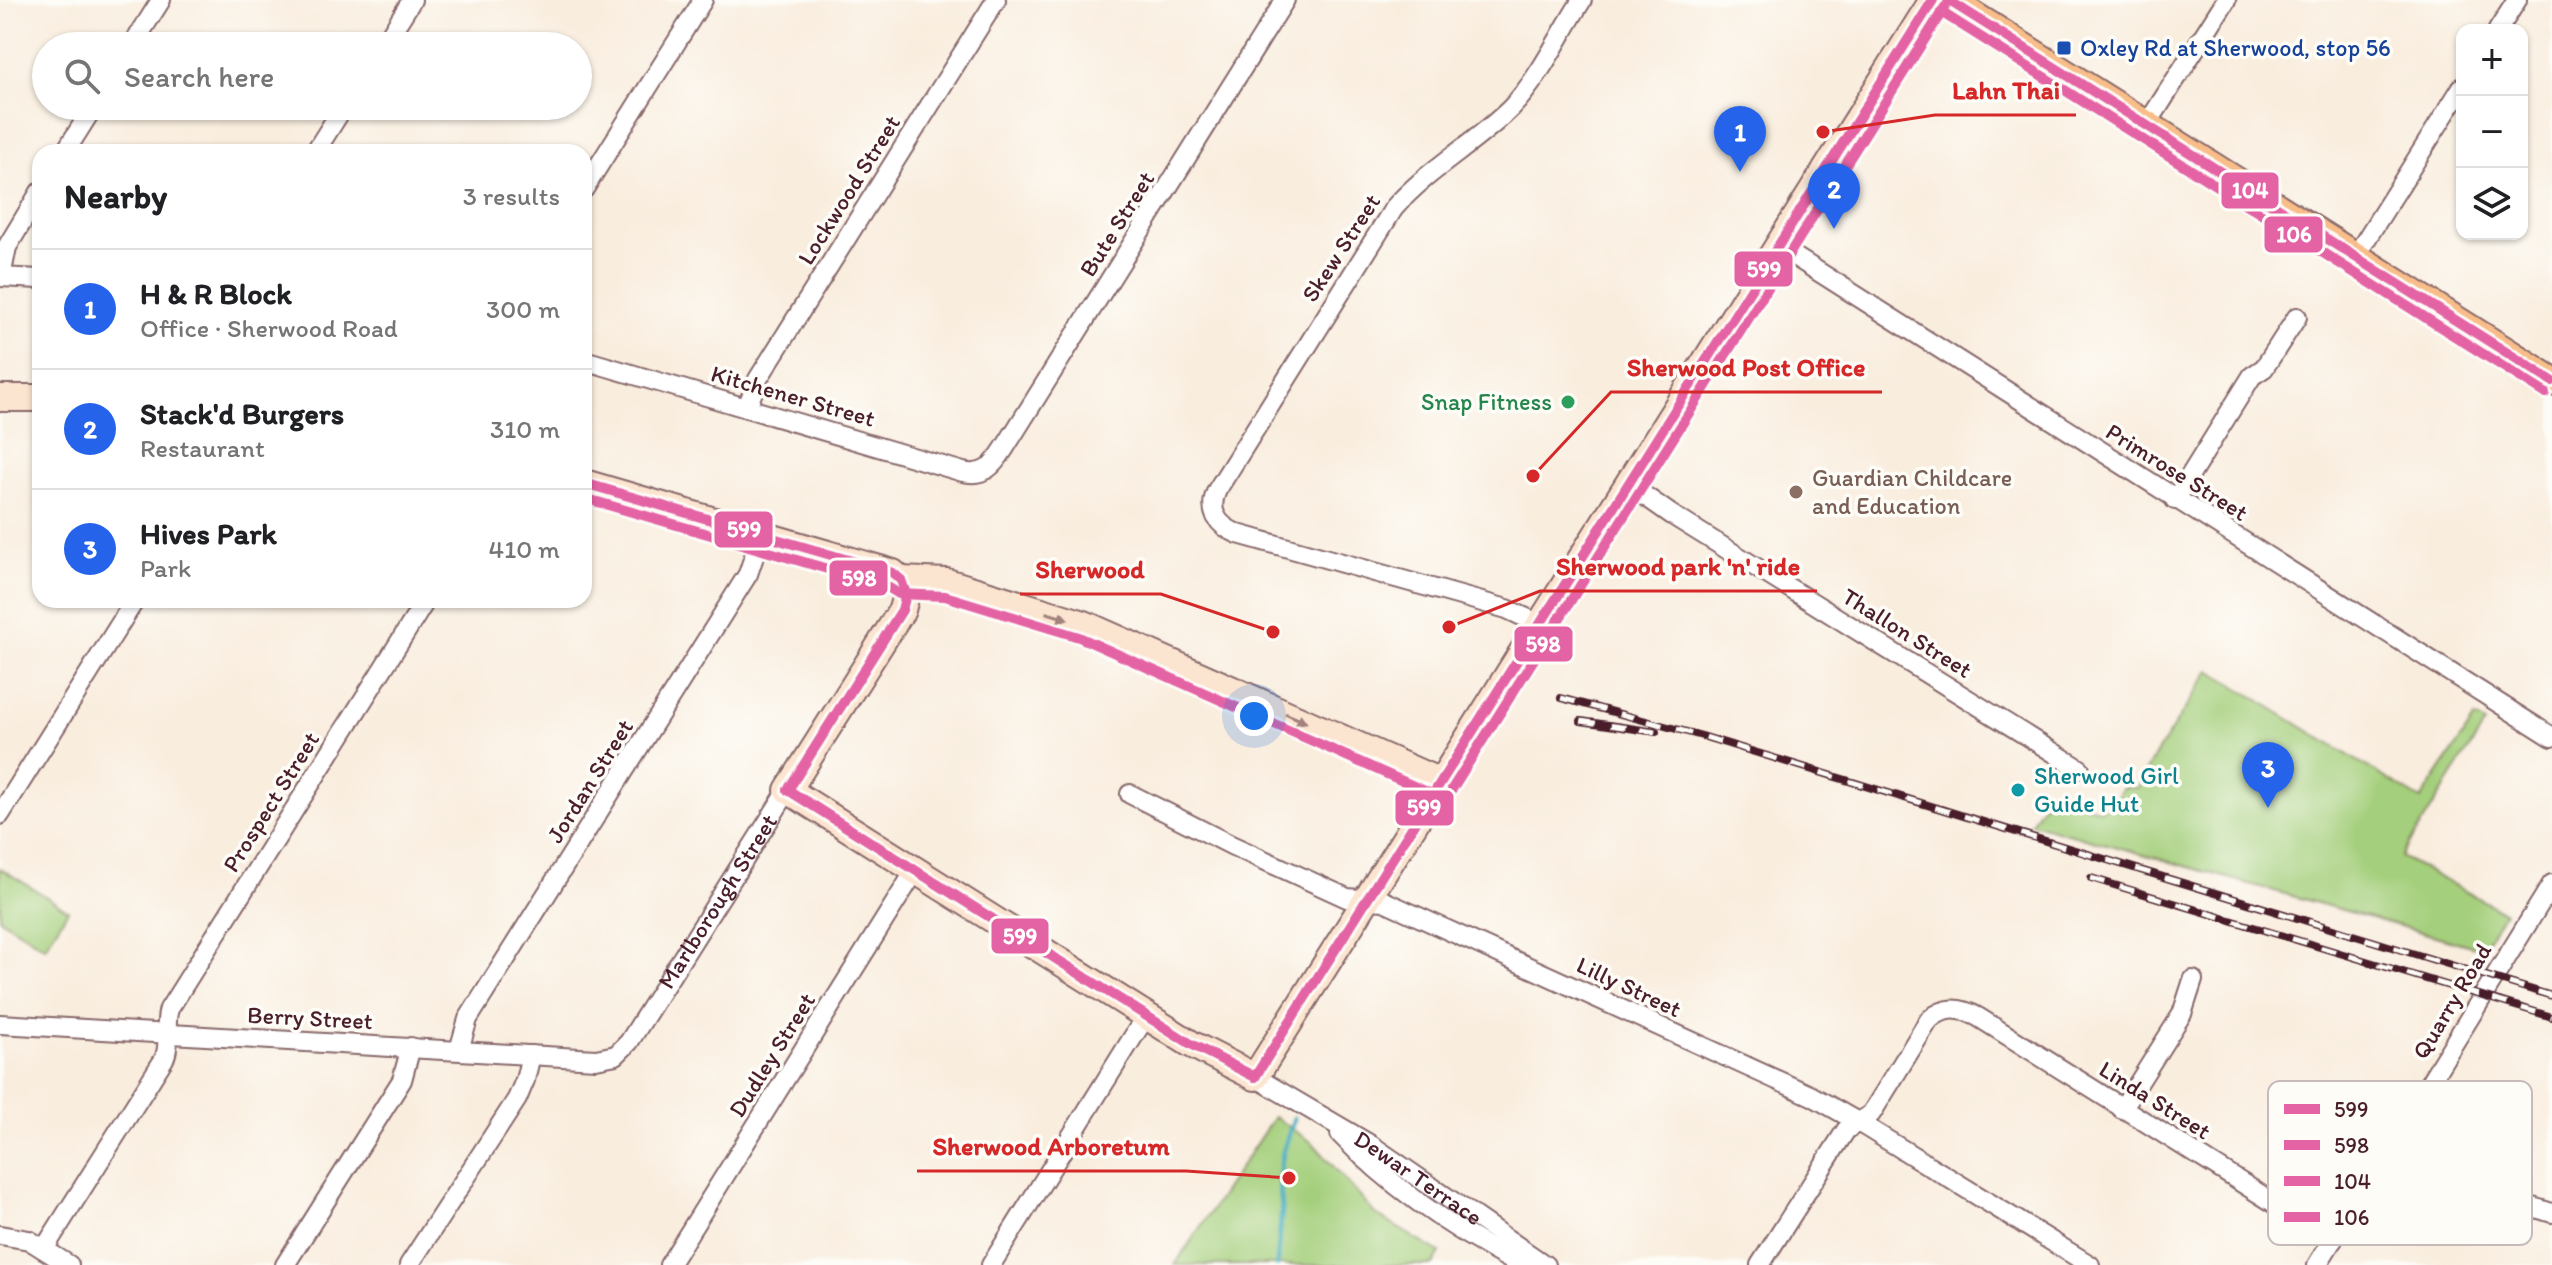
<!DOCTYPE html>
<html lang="en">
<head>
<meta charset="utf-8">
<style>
  :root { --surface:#fff; --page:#f2f2f2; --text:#202124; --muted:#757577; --line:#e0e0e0; --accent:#2563eb }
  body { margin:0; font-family:Itim,sans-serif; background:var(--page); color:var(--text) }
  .controls { position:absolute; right:24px; top:24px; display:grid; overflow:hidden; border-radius:16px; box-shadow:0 2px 6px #0004 }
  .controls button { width:72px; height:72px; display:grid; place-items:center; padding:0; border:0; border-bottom:2px solid var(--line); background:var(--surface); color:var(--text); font:40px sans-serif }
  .you { position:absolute; left:1254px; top:716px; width:28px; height:28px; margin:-20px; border:6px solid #fff; border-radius:50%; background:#1a73e8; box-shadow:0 0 0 12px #1a73e833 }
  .badge { display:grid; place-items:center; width:52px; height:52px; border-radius:50%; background:var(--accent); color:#fff; font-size:26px; font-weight:700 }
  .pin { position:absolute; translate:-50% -66px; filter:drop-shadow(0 2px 4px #0008) }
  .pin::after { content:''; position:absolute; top:42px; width:28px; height:24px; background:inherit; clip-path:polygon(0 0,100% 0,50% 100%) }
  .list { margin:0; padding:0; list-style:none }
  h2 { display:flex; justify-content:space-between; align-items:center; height:104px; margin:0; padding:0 32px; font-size:34px }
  h2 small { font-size:26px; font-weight:400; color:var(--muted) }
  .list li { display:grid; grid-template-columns:52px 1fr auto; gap:24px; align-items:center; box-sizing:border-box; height:120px; padding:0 32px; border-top:2px solid var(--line) }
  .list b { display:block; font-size:30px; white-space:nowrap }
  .list p { margin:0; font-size:26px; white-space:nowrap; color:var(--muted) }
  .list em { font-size:26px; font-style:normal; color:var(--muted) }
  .icon { flex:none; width:44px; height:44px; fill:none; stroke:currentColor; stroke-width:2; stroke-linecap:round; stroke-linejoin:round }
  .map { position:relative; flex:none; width:2552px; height:1265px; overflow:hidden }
  .search { position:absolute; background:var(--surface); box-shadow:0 2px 6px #0004; left:32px; top:32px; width:560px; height:88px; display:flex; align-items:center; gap:20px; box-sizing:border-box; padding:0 28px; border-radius:44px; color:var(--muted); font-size:30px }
  .panel { position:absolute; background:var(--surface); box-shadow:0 2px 6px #0004; left:32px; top:144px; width:560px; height:464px; border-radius:24px }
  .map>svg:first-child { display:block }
</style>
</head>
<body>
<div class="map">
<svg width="2552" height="1265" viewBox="0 0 2552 1265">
  <rect width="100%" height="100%" fill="#fdfcf7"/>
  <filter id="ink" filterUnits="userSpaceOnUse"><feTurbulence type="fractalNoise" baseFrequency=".0125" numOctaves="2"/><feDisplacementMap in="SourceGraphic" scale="16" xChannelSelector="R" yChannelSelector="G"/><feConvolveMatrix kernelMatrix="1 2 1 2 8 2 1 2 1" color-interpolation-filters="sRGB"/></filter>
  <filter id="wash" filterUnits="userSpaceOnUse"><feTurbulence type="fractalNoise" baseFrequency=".006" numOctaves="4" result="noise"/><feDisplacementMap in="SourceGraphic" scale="32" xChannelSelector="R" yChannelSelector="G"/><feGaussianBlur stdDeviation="1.8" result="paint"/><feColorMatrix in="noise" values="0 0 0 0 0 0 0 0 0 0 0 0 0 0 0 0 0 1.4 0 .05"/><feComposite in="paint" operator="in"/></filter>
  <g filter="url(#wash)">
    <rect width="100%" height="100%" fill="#f9edde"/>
    <g fill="#a4cf7b" stroke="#777753" stroke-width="2">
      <polygon points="2210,670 2421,800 2475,718 2485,724 2401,857 2504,912 2482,949 2031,823 2051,792 2099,810 2112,806 2123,787 2138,788 2149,765"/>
      <polygon points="0,868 68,910 45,947 0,919"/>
      <polygon points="1274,1117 1313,1143 1375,1214 1440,1253 1433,1265 1175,1265"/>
    </g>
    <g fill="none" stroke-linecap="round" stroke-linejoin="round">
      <polyline stroke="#3eaabd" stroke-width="5" points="1277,1265 1282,1208 1279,1179 1283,1152 1294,1118"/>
    </g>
  </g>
  <g filter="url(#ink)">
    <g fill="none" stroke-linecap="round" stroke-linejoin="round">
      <g stroke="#87676a" stroke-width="22">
        <g id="street">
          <polyline points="2498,30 2517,0"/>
          <polyline points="132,46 161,0"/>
          <polyline points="383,46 412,0"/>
          <polyline points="2146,126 2226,0"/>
          <polyline points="65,152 94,106"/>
          <polyline points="315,152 344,106"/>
          <polyline points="584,189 703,0"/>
          <polyline points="1778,246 2552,737"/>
          <polyline points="2355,257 2462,87"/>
          <polyline points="0,277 40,279"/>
          <polyline points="1,277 7,247 40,192"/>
          <path d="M584 360 963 472C984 477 993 466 1004 449L1285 0"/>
          <polyline points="747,407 758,379 996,0"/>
          <polyline points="1628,484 1672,515 2080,769"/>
          <polyline points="2175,500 2252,376 2264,368 2297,317"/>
          <path d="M1539 624 1507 609 1238 534C1218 526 1207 511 1217 490L1394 208C1428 169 1475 144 1511 108 1539 79 1560 34 1582 0"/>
          <polyline points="1130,794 1231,845 1347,898 1384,901 1812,1096 1858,1122 2090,1265"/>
          <polyline points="0,815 135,600"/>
          <path id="s1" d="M0 1024 596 1059 616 1055 629 1042 788 790"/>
          <polyline points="459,1050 468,1019 748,574 761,536"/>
          <path id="s2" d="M1255 1077 1371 1145 1545 1265"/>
          <polyline points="2122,1109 2182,1014 2193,980"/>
          <path d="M1340 1134C1392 1189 1454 1230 1520 1265"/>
          <polyline points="2387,1153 2423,1173 2552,1213"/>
          <polyline points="0,1235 29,1240 69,1265"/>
          <path d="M44 1249 164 1059C172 1042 163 1026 169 1009L426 600"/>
          <polyline points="285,1265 402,1080 411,1047"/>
          <polyline points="409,1265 517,1099 525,1080 531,1055"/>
          <polyline points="669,1265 915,871"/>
          <polyline points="991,1265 1146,1016"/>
          <path d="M1760 1265 1846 1130 1871 1114 1929 1020C1945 1006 1960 1007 1978 1017L2333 1240"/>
          <polyline points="2317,1265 2552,884"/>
        </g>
      </g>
      <g stroke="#87676a" stroke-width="30">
        <g id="secondary">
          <polyline points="0,398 40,398"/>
          <polyline points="584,483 893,573 901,580 947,582 1084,624 1440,782"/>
          <polyline points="901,580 906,594 902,610 788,790 1191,1044 1255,1077 1933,0"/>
        </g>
      </g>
      <g stroke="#87676a" stroke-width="32">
        <polyline id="primary" points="1948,0 2552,381"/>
      </g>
      <use href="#street" stroke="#fff" stroke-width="18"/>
      <use href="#secondary" stroke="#fce5d0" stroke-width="26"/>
      <use href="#primary" stroke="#f8bd89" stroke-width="28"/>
      <g stroke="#4a1f2b" stroke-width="8">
        <g id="rail">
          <polyline points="1561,698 1702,736 2552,996"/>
          <polyline points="1581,721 1656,732"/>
          <polyline points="2091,878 2552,1017"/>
        </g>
      </g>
      <use href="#rail" stroke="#fdfcf7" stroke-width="5" stroke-dasharray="15" stroke-linecap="butt"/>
      <g stroke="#fdfcf7" stroke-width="16">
        <g id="bus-1">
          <polyline points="584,483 893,573 901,580"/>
          <polyline points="788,790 1191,1044 1255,1077"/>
          <polyline points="788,790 902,610 906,594 901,580"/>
          <polyline points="1255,1077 1933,0"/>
        </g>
      </g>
      <g stroke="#fdfcf7" stroke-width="16">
        <g id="bus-2">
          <polyline points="584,498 886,586 899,594 945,596 1079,637 1434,795"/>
          <polyline points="1452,789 1945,7"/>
        </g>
      </g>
      <g stroke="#fdfcf7" stroke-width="16">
        <polyline id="bus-3" points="1948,0 2552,381"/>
      </g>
      <g stroke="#fdfcf7" stroke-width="16">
        <polyline id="bus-4" points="1941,12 2545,393"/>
      </g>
      <use href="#bus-1" stroke="#e463a4" stroke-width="10"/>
      <use href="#bus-2" stroke="#e463a4" stroke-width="10"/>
      <use href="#bus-3" stroke="#e463a4" stroke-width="10"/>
      <use href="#bus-4" stroke="#e463a4" stroke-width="10"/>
    </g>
    <defs><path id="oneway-solid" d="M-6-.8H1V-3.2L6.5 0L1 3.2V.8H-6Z" transform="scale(2)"/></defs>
    <g fill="#a3827e">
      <use href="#oneway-solid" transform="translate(1057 616) rotate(17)"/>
      <use href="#oneway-solid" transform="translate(1296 718) rotate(24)"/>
    </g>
  </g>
  <rect fill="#1a4fb4" stroke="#fdfcf7" stroke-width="3" x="2056" y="40" width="16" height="16" rx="4"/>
  <circle fill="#2e9e5b" stroke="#fdfcf7" stroke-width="3" cx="1568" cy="402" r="8"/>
  <circle fill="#8d6e63" stroke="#fdfcf7" stroke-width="3" cx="1796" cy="492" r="8"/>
  <circle fill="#0f9aa8" stroke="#fdfcf7" stroke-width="3" cx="2018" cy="790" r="8"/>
  <g text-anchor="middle" stroke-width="7" stroke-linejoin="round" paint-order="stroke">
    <g font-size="24" fill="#164399" stroke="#fdfcf7" text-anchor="start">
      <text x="2080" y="56">Oxley Rd at Sherwood, stop 56</text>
    </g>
    <g font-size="24" fill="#4a1f2b" stroke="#fdfcf7">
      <text transform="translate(849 190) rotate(-58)" y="8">Lockwood Street</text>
      <text transform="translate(1117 224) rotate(-58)" y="8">Bute Street</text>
      <text transform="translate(1341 248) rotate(-57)" y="8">Skew Street</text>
      <text transform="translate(793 396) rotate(16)" y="8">Kitchener Street</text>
      <text transform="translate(2177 472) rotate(32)" y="8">Primrose Street</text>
      <text transform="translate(1907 633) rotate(32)" y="8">Thallon Street</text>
      <text transform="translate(590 781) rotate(-58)" y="8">Jordan Street</text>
      <text transform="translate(271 802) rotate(-58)" y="8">Prospect Street</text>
      <text dy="8" stroke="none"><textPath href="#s1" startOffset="802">Marlborough Street</textPath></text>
      <text transform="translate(1629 987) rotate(25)" y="8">Lilly Street</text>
      <text transform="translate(2452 1001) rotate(-59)" y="8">Quarry Road</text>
      <text transform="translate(310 1018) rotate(3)" y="8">Berry Street</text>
      <text transform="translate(772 1055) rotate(-58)" y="8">Dudley Street</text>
      <text transform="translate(2155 1100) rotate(32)" y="8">Linda Street</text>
      <text dy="8" stroke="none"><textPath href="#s2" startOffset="192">Dewar Terrace</textPath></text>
    </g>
    <g font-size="24" fill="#27864d" stroke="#fdfcf7" text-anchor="end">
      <text x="1552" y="410">Snap Fitness</text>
    </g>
    <g font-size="24" fill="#785e54" stroke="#fdfcf7" text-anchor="start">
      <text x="1812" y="486">Guardian Childcare<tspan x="1812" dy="28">and Education</tspan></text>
    </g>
    <g font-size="24" fill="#0d838f" stroke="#fdfcf7" text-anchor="start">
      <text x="2034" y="784">Sherwood Girl<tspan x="2034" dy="28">Guide Hut</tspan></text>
    </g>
  </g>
  <rect x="2268" y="1081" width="264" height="164" rx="12" fill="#fdfcf7" stroke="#c7baba" stroke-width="2"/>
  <rect x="2284" y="1104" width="36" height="10" fill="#e463a4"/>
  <rect x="2284" y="1140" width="36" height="10" fill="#e463a4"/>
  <rect x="2284" y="1176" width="36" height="10" fill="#e463a4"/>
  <rect x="2284" y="1212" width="36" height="10" fill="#e463a4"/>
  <g font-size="22" fill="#4a1f2b">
    <text x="2334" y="1117">599</text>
    <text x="2334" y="1153">598</text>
    <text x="2334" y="1189">104</text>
    <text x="2334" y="1225">106</text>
  </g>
  <path fill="none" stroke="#d62828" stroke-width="3" d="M1823 132L1935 115H2076M1533 476L1611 392H1882M1449 627L1540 591H1817M1273 632L1161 594H1020M1289 1178L1186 1171H917"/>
  <g fill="#d62828" stroke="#fdfcf7" stroke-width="3">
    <circle cx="1823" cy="132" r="8"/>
    <circle cx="1533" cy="476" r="8"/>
    <circle cx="1449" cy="627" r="8"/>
    <circle cx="1273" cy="632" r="8"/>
    <circle cx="1289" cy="1178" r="8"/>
  </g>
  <g font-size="26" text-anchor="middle" font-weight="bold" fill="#d62828" stroke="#fdfcf7" stroke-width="7" stroke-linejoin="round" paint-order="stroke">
    <text x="2006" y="99">Lahn Thai</text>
    <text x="1746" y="376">Sherwood Post Office</text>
    <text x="1678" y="575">Sherwood park 'n' ride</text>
    <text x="1090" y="578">Sherwood</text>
    <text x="1051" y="1155">Sherwood Arboretum</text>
  </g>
  <g stroke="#fdfcf7" stroke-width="3">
    <rect x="2220" y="171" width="60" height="39" rx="8" fill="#e463a4"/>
    <rect x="2263" y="215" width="61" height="39" rx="8" fill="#e463a4"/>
    <rect x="1733" y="250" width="61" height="38" rx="8" fill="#e463a4"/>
    <rect x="713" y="510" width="61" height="39" rx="8" fill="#e463a4"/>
    <rect x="828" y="559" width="61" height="38" rx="8" fill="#e463a4"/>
    <rect x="1513" y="625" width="61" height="38" rx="8" fill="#e463a4"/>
    <rect x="1394" y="789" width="61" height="38" rx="8" fill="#e463a4"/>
    <rect x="990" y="917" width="60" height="38" rx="8" fill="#e463a4"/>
  </g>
  <g font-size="22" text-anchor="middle" font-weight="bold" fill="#fff">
    <text x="2250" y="198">104</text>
    <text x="2294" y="242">106</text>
    <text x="1764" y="277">599</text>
    <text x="744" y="537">599</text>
    <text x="859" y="586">598</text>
    <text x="1543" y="652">598</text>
    <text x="1424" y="815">599</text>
    <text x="1020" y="944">599</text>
  </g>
</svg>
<div class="controls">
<button>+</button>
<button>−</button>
<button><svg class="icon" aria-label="layers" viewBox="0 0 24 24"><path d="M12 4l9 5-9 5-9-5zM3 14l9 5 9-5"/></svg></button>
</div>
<div class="you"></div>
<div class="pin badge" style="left:1740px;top:172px">1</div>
<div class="pin badge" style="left:1834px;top:229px">2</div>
<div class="pin badge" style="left:2268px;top:808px">3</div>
<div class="search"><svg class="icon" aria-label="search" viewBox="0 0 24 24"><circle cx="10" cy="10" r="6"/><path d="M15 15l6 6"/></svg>Search here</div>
<section class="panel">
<h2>Nearby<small>3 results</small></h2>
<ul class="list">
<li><span class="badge">1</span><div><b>H &amp; R Block</b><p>Office · Sherwood Road</p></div><em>300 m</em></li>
<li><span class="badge">2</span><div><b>Stack'd Burgers</b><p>Restaurant</p></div><em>310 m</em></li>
<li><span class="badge">3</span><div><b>Hives Park</b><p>Park</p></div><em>410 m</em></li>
</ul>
</section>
</div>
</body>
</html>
